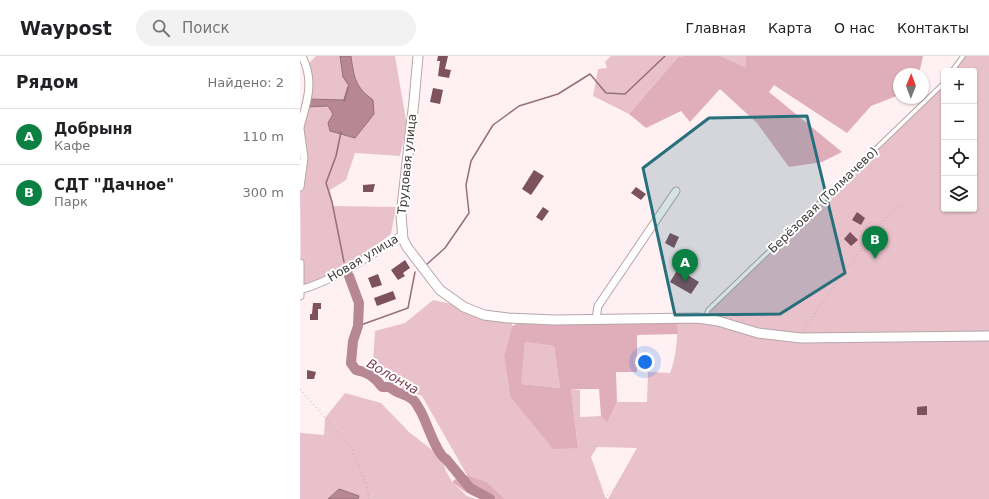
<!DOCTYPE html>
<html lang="ru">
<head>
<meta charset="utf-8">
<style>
  :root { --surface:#fff; --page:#f2f2f2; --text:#202124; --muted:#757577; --line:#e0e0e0; --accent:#0b8043 }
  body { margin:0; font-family:"DejaVu Sans",sans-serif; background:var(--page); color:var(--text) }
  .controls { position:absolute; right:12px; top:12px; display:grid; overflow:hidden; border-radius:4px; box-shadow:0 1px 3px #0004 }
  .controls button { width:36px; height:36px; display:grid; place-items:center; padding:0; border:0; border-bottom:1px solid var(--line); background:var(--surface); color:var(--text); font:20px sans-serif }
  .compass { position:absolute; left:593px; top:12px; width:36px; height:36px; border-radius:50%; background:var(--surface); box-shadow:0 1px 3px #0004; rotate:1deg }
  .you { position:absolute; left:345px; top:306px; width:14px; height:14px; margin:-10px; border:3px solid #fff; border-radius:50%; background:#1a73e8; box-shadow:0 0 0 6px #1a73e833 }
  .badge { display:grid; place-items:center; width:26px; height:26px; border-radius:50%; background:var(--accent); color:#fff; font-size:13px; font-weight:700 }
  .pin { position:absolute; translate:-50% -33px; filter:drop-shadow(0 1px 2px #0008) }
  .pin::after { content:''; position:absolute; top:21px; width:14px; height:12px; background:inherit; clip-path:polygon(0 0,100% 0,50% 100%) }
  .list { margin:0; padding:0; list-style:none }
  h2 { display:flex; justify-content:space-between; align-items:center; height:52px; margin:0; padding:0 16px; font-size:17px }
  h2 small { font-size:13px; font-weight:400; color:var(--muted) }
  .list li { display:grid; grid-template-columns:26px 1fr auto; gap:12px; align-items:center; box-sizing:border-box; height:56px; padding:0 16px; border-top:1px solid var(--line) }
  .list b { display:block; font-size:15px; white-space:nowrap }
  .list p { margin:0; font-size:13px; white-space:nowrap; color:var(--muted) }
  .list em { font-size:13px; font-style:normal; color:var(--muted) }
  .icon { flex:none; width:22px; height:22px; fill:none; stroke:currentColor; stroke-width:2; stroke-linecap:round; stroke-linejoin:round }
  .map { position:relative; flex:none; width:689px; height:443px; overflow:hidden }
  header { display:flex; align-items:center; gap:24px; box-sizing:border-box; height:56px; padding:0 20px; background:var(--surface); border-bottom:1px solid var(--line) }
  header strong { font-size:19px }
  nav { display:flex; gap:22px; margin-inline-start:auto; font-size:14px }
  .search { width:280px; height:36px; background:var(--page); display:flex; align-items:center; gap:10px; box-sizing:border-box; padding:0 14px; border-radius:22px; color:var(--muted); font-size:15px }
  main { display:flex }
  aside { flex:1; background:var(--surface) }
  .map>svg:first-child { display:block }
</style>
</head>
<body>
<header>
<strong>Waypost</strong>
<div class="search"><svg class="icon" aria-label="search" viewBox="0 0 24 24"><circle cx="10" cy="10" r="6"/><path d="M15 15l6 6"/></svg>Поиск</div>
<nav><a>Главная</a><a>Карта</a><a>О нас</a><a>Контакты</a></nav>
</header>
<main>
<aside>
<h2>Рядом<small>Найдено: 2</small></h2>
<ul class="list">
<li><span class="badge">A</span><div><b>Добрыня</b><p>Кафе</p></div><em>110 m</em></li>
<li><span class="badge">B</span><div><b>СДТ &quot;Дачное&quot;</b><p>Парк</p></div><em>300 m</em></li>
</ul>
</aside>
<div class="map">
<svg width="689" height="443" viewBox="0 0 689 443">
  <rect width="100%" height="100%" fill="#fff0f4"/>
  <g fill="#e8c1cb">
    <polygon points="16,0 40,0 43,21 49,30 44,44 8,43 7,9"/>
    <path d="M51 0H95L107 70 100 100 55 97 46 124 30 134 33 150 96 151 91 178 43 215 1 233 0 131 4 102 0 73 5 51 28 50 33 58 30 75 55 82 73 58V45C55 31 54 21 51 0Z"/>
    <polygon points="311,0 383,0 378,1 329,58 293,40 298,13 307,12 305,6"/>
    <polygon points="418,0 446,0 447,13"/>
    <path d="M663 0H689V443H308L337 392 297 391 291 401 306 443H205L187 426 167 419 122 340 96 330 73 307 75 275 105 267 133 244 212 261V270L204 300 210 340 278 392 271 333 280 334V361L301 360 307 367 317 346H347L348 316 370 317C376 302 378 282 377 265L401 263 408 253 644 27V153H674V15H652Z"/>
    <polygon points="225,286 254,290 260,332 220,328"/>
    <polygon points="45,337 81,347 109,376 141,401 146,415 152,426 167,440 176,443 58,443 59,440 39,433 28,443 0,443 0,377 24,379 25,362"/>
  </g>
  <g fill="#e0aebb" fill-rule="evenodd">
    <polygon points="383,0 420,0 446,12 446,0 623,0 619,18 599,18 599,39 571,50 547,77 474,29 469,36 542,96 522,106 489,111 457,67 420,33 390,66 381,55 346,72 329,58 378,1"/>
    <path d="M377 265 378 278 337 279V316H316L317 346 307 367 301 360 299 333H271L278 392 253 393 210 340 204 300 212 270 219 267ZM225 286 254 290 260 332 221 328Z"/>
    <path d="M167 419 187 426 205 443C176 443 174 443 152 426L158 421Z"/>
  </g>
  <g fill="#b78794" stroke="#947079">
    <path d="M40 0H51C54 21 55 31 73 44L74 58 55 82 30 75 28 67 33 58 28 50 5 51 8 43 44 44 49 30 43 21Z"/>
    <polygon points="39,433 59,440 58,443 28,443"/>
  </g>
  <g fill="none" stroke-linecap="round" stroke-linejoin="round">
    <g stroke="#947079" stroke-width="1.5">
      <polyline points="44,45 48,31"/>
      <polyline points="41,76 36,100 26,127 32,146 44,206"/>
      <polyline points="126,209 145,192 169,157 166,129 171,105 193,69 219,50 258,38 290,18 306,37 325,38 365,0"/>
      <polyline points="58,270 108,252 115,216"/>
    </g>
    <path stroke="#b78794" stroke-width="10" d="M49 220 59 247 58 270 53 285 51 307 56 314C68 316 75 321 82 331H90C96 338 107 338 113 344 116 346 118 351 120 354 127 366 136 398 146 403L170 432 190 443"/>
  </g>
  <g fill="#7d515e">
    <polygon points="138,0 148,0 145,13 151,14 149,22 138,20 140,5 137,5"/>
    <polygon points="133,32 143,34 140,48 130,46"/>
    <polygon points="234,114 244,120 231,139 222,133"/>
    <polygon points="75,128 73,136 63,136 63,129"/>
    <polygon points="336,131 346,138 341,144 331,137"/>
    <polygon points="243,151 249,155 242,165 236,161"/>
    <polygon points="557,156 565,162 561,169 552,164"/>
    <polygon points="550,176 558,184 551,190 544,183"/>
    <polygon points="370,177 379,181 374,192 365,187"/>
    <polygon points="105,204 110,212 103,217 105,220 98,224 91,214"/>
    <polygon points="378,213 399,226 391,238 370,226"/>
    <polygon points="78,218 82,229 72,232 68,222"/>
    <polygon points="93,235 96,243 77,250 74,242"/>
    <polygon points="13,247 21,247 21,253 18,253 18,264 10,264 10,258 12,258"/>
    <polygon points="7,314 16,316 14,323 7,323"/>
    <polygon points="627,350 627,359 617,359 617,351"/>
  </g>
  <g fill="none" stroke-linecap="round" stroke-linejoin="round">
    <g stroke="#b6a6aa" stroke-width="5.5">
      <g id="lane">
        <polyline points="652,15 663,0"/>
        <polyline points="405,263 408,254 644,27"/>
      </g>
    </g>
    <g stroke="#b6a6aa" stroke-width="9">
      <g id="street">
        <path d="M0 71C7 45 15 26 2 0"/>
        <polyline points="0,73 4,102 0,131"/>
        <polyline points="0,207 0,240"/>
        <path d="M0 234C38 223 70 199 102 179"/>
        <polyline points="296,263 298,250 376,135"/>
      </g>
    </g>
    <g stroke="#b6a6aa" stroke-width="11">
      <polyline id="secondary" points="118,0 114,45 101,159 103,183 107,191 140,234 164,251 184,259 208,262 255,264 398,262 418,265 458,277 501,282 689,280"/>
    </g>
    <g stroke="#b6aaad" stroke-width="1" stroke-dasharray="1 3" stroke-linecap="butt">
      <path d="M503 274C521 250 582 157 603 149"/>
      <polyline points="0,333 52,393 67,430 69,443"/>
      <polyline points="306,443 309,436 320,429"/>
    </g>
    <use href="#lane" stroke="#fff" stroke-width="3.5"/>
    <use href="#street" stroke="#fff" stroke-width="7"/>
    <use href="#secondary" stroke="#fff" stroke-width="9"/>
  </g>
  <path fill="#286f7c" fill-opacity="0.2" stroke="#286f7c" stroke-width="3" stroke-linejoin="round" d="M507 60 545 217 480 258 375 259 343 112 409 62Z"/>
  <g text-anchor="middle" stroke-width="4" stroke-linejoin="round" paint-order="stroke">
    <g font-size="12" fill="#413a3b" stroke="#fff">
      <text transform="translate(107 108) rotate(-84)" y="4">Трудовая улица</text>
      <text transform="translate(523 144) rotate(-44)" y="4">Берёзовая (Толмачево)</text>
      <text transform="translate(63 202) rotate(-31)" y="4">Новая улица</text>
    </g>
    <g font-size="13" font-style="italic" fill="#7b3c50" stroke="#fff">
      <text transform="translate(93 320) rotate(30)" y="5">Волонча</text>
    </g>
  </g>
</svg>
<div class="controls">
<button>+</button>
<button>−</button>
<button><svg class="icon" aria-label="locate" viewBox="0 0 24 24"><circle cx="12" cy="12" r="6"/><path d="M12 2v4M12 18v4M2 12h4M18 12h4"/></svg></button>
<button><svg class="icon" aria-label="layers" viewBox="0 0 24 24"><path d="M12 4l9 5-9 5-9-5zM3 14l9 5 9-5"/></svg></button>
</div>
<svg class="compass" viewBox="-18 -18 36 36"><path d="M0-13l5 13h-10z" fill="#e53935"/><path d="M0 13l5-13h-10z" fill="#757577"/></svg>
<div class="you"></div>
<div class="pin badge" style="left:385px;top:226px">A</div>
<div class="pin badge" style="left:575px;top:203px">B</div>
</div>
</main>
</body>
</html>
